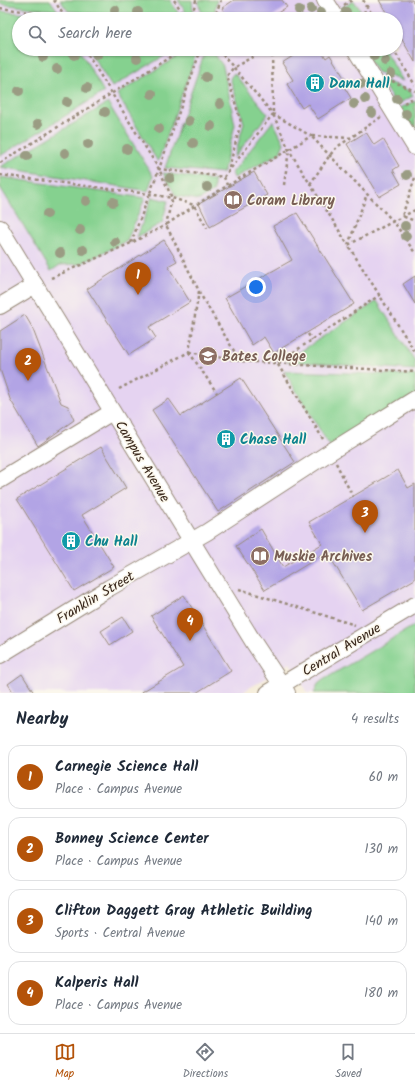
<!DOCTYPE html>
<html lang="en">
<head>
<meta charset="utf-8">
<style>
  :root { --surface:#fff; --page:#f6f6f7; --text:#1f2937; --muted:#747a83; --line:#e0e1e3; --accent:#b45309 }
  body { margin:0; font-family:Kalam,sans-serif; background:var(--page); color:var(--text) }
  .you { position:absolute; left:256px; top:287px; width:14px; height:14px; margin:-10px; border:3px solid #fff; border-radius:50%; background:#1a73e8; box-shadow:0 0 0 6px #1a73e833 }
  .badge { display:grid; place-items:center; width:26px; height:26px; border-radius:50%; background:var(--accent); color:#fff; font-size:13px; font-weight:700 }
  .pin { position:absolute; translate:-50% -33px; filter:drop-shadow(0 1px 2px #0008) }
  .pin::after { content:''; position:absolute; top:21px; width:14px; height:12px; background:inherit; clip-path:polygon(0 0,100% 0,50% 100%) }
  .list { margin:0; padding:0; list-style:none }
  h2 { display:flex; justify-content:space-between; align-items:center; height:52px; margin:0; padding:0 16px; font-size:17px }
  h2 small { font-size:13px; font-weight:400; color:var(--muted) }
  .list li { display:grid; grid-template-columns:26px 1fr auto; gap:12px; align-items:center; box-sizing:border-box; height:64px; margin:0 8px 8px; padding:0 8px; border:1px solid var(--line); border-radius:12px }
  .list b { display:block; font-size:15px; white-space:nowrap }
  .list p { margin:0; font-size:13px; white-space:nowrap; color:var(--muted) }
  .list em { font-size:13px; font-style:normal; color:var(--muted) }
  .icon { flex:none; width:22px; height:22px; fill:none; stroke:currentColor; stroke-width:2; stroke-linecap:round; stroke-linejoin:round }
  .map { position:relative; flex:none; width:415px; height:693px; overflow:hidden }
  .search { position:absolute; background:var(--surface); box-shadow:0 1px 3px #0004; left:12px; right:12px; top:12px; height:44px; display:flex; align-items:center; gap:10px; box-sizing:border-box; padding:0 14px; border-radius:22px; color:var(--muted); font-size:15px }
  .sheet { height:340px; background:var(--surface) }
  nav { display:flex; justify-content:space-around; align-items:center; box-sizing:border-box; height:56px; border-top:1px solid var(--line); background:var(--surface); font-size:11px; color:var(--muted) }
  nav a { display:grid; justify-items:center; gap:2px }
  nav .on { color:var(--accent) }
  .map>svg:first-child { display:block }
</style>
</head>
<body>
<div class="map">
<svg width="415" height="693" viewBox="0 0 415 693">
  <rect width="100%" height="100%" fill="#fbf7ec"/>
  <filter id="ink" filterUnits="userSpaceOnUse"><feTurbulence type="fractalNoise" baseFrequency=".025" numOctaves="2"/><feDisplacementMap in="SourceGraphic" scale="8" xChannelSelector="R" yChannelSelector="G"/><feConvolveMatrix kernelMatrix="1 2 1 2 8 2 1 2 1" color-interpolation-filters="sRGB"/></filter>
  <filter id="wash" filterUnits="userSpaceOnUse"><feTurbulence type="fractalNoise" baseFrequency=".012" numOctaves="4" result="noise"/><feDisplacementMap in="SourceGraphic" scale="16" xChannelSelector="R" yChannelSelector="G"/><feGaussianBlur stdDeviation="0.9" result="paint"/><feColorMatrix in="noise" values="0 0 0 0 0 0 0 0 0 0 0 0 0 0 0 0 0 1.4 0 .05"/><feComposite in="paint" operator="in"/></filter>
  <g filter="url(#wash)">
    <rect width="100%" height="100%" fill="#f4ead4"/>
    <path fill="#e5d3f1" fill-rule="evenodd" d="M0 0H415V693H307L290 663 241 693H0ZM19 19H396V49H19Z"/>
    <g fill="#85d18f" stroke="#607e56">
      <polygon points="0,0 50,0 58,11 0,4"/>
      <polygon points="60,0 170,0 182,19 134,19 68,11"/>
      <polygon points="178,0 192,0 194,18 190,19"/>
      <polygon points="199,0 217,0 213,19 204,19 199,5"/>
      <polygon points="354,1 360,9 360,19 344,19 338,10"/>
      <polygon points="0,11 62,18 19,19 19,49 79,49 104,92 0,156"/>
      <polygon points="88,49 176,49 112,87"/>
      <polygon points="190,49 198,49 158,162 117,94"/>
      <polygon points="206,49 211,49 223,66 235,125 223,173 165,168"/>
      <polygon points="362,49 384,49 403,81 377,72"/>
      <polygon points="234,73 268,114 234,158 244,123 230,78"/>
      <polygon points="380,79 410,91 413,96 396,105"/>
      <polygon points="415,101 415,138 398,109"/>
      <polygon points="108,103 153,176 148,191 0,167"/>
      <polygon points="273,121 284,143 280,153 234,178 232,173"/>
      <polygon points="163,173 214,180 214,191 199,200 176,196"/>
      <polygon points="0,177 145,198 127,241 80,264 60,265 51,271 0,187"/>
      <polygon points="152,197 168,201 162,223 137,237"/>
      <polygon points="377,301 415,361 415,370 286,361"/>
      <polygon points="284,371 413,375 415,376 415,397 331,448"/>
      <polygon points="415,625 415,693 314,693 318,684 323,680"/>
    </g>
    <g id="blocks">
      <g fill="#b2a4e5">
        <polygon points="234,0 282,0 287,7 268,19 229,19 222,8"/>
        <polygon points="379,0 412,0 415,5 415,62 396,29 396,19 390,19"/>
        <polygon points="304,49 320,49 326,58 330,55 345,79 341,82 351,98 318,119 308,104 302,108 287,84 293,80 282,63"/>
        <polygon points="366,132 374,145 383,139 399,166 393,170 401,184 379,197 347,144"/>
        <polygon points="254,172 267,195 210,227 199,204"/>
        <polygon points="297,213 354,304 274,353 264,337 252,345 225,298 292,260 273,226"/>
        <polygon points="164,240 177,261 168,266 190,302 149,327 156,338 129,355 87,289"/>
        <polygon points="415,276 415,304 403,284"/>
        <polygon points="25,315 32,327 61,403 68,406 74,420 38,446 10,399 0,369 0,331"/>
        <polygon points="241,378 295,462 218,512 152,410 169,399 181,416"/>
        <polygon points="101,447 126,488 82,515 114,567 74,591 17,499"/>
        <polygon points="398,470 408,488 415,484 415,579 362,610 327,552 265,590 236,546 261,529 283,567 322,544 309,522"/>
        <polygon points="184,595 231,671 196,693 140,693 183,667 151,616"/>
        <polygon points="123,617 132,631 110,645 101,631"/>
        <polygon points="22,674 34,693 14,693 8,684"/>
      </g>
    </g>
  </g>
  <g filter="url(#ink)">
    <use href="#blocks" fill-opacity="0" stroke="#988a79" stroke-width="1"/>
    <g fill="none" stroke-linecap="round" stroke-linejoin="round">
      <g stroke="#988a79" stroke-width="18">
        <g id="minor">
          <polyline points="325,0 337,19"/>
          <polyline points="355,49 415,147"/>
          <polyline points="0,228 254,643 287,693"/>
          <polyline points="0,306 35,285"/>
          <polyline points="0,480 112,412"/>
          <polyline points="0,655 109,588 207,532 330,452 415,399"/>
          <polyline points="268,693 415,605"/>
        </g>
      </g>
      <g stroke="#988a79" stroke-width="2.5" stroke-dasharray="3 3" stroke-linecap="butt">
        <polyline points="54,0 66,19"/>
        <polyline points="174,0 187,19"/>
        <polyline points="196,0 194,8 197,19"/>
        <polyline points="363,0 375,19"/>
        <polyline points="344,5 352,0"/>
        <polyline points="0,8 83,19"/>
        <polyline points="214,19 221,0"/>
        <polyline points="363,19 366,5"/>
        <polyline points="201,49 159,169 224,177 273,114 218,49"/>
        <polyline points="272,49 273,114 289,150 348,245"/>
        <polyline points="393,49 415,85"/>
        <polyline points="392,81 415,91"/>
        <polyline points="404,103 415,97"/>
        <polyline points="351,138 311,136 394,222 415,253"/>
        <polyline points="0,163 183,49"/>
        <polyline points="229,168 241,122 227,76 233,68 266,49"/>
        <polyline points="0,175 149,194 172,198 194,205 207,228"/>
        <polyline points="224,177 227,185"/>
        <polyline points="415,178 402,216 415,221"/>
        <polyline points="310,184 330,155 337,147 381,117"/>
        <polyline points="284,185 289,150"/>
        <polyline points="415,210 348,245 415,352"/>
        <polyline points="131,243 159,169"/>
        <polyline points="348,245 367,194"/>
        <polyline points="51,278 131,243 166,225 172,198 159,169 84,49"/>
        <polyline points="199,292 240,361"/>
        <polyline points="308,334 312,340"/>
        <polyline points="189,352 240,361 415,372"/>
        <polyline points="189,352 217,393"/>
        <path d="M119 389 189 352 199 291 166 225C213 192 263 166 311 136L273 114"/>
        <polyline points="323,439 277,363 380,295"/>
        <polyline points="336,463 353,497"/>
        <polyline points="239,589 355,625"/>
      </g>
      <use href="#minor" stroke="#fff" stroke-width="16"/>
    </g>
    <g fill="#9a9c83">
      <circle cx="311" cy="9" r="5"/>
      <circle cx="115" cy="10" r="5"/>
      <circle cx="299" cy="10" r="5"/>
      <circle cx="138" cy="12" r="5"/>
      <circle cx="321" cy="12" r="5"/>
      <circle cx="346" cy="12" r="5"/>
      <circle cx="74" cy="55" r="5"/>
      <circle cx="97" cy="55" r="5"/>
      <circle cx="374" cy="56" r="5"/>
      <circle cx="43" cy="57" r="5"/>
      <circle cx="137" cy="58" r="5"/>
      <circle cx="385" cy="61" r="5"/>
      <circle cx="57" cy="69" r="5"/>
      <circle cx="391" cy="74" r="5"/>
      <circle cx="206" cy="77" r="5"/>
      <circle cx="361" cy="84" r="5"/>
      <circle cx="87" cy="88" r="5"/>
      <circle cx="19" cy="91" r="5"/>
      <circle cx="152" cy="94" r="5"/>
      <circle cx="365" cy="99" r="5"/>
      <circle cx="397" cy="99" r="5"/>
      <circle cx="67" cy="102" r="5"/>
      <circle cx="220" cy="104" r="5"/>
      <circle cx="354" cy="104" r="5"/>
      <circle cx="105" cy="112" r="5"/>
      <circle cx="372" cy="113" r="5"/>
      <circle cx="406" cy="114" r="5"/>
      <circle cx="189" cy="121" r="5"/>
      <circle cx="38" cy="124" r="5"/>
      <circle cx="211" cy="126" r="5"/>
      <circle cx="159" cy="129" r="5"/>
      <circle cx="193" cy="143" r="5"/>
      <circle cx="88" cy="144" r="5"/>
      <circle cx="127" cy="149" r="5"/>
      <circle cx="65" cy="153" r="5"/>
      <circle cx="27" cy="156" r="5"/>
      <circle cx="407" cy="175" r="5"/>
      <circle cx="170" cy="178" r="5"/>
      <circle cx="207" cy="187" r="5"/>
      <circle cx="86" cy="201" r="5"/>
      <circle cx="113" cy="202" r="5"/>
      <circle cx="47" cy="214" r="5"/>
      <circle cx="405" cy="226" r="5"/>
      <circle cx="80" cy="230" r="5"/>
      <circle cx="406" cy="236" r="5"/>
      <circle cx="115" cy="242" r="5"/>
      <circle cx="83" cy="250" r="5"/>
      <circle cx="60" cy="253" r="5"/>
    </g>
  </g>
  <defs>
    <g id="building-disc" transform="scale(1)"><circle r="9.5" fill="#0f9aa8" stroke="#fbf7ec"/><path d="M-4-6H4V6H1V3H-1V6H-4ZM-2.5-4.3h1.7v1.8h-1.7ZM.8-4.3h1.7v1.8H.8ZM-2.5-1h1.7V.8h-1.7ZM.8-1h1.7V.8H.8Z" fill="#fff"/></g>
    <g id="library-disc" transform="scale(1)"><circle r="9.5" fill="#8d6e63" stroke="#fbf7ec"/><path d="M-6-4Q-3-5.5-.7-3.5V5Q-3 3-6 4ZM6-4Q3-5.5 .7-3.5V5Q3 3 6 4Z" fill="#fff"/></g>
    <g id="university-disc" transform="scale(1)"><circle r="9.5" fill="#8d6e63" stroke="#fbf7ec"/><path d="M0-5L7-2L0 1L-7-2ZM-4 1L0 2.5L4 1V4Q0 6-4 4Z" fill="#fff"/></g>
  </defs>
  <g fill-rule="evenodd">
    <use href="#building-disc" x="315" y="83"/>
    <use href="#library-disc" x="233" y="200"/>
    <use href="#university-disc" x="208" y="356"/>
    <use href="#building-disc" x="226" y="439"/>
    <use href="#building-disc" x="71" y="541"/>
    <use href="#library-disc" x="260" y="556"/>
  </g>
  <g text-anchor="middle" stroke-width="3" stroke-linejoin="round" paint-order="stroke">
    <g font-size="14" font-weight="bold" fill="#0d838f" stroke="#fbf7ec" text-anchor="start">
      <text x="329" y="88">Dana Hall</text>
      <text x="240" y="444">Chase Hall</text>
      <text x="85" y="546">Chu Hall</text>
    </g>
    <g font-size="14" font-weight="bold" fill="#785e54" stroke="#fbf7ec" text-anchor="start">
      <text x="247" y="205">Coram Library</text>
      <text x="222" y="361">Bates College</text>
      <text x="274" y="561">Muskie Archives</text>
    </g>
    <g font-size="14" fill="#3b2a1e" stroke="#fbf7ec">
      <text transform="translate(143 461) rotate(59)" y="5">Campus Avenue</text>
      <text transform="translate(95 597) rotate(-31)" y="5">Franklin Street</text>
      <text transform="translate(341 649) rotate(-31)" y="5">Central Avenue</text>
    </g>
  </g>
</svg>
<div class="you"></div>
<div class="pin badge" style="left:138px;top:295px">1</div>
<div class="pin badge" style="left:28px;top:381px">2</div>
<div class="pin badge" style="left:365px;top:533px">3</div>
<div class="pin badge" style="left:190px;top:641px">4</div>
<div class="search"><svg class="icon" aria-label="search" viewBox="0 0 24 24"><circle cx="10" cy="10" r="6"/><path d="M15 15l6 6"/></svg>Search here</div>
</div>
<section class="sheet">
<h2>Nearby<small>4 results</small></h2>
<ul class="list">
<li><span class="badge">1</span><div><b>Carnegie Science Hall</b><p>Place · Campus Avenue</p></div><em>60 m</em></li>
<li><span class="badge">2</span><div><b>Bonney Science Center</b><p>Place · Campus Avenue</p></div><em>130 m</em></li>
<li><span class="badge">3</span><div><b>Clifton Daggett Gray Athletic Building</b><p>Sports · Central Avenue</p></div><em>140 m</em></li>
<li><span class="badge">4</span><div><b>Kalperis Hall</b><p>Place · Campus Avenue</p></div><em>180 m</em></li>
</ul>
</section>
<nav>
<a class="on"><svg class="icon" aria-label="map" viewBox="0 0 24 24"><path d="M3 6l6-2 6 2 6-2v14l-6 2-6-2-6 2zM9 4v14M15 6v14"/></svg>Map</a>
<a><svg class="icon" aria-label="directions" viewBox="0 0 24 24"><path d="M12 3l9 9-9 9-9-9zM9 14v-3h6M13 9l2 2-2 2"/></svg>Directions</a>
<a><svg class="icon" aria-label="saved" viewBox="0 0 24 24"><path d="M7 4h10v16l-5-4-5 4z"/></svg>Saved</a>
</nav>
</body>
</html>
